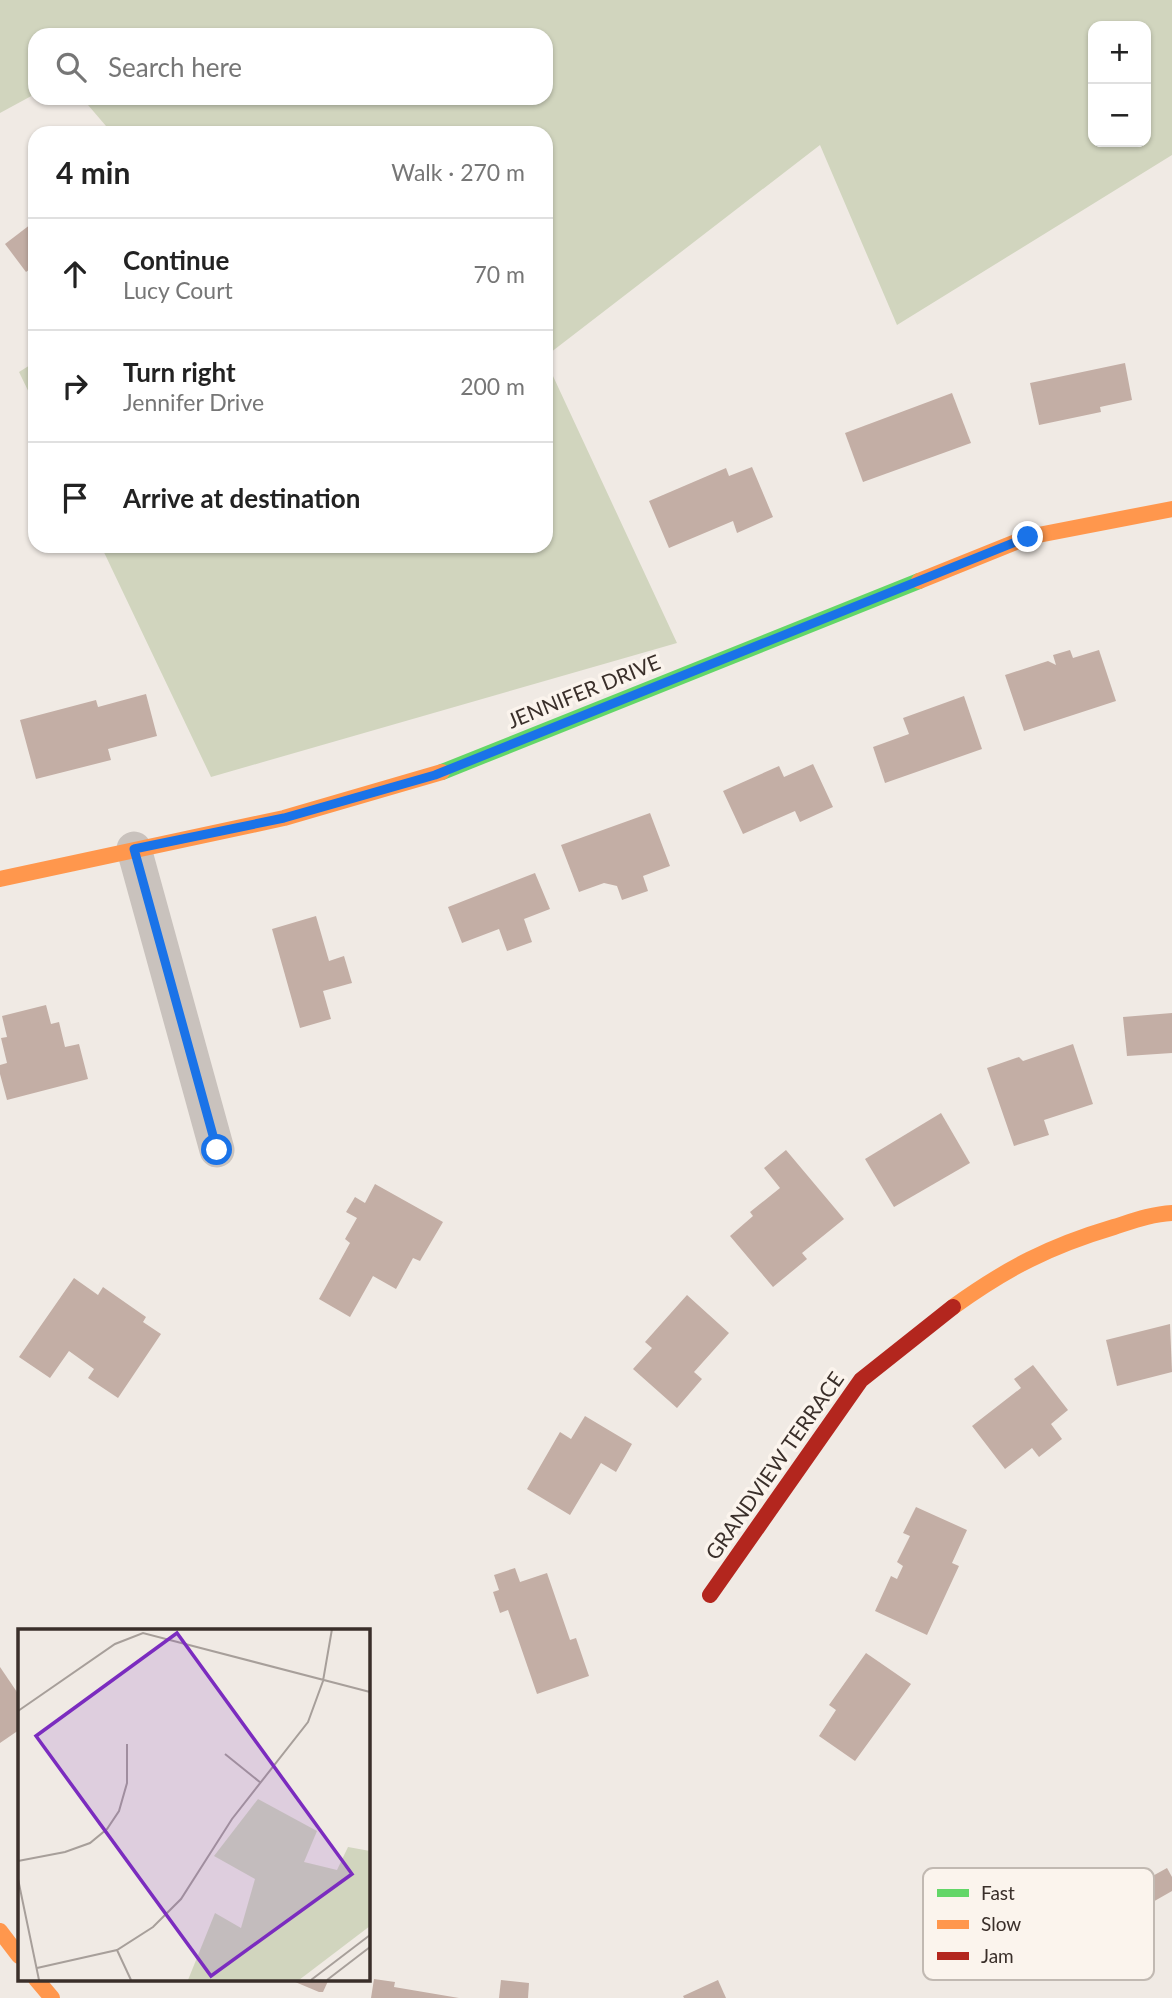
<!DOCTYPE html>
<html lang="en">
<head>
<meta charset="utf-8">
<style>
  :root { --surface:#fff; --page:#f2f2f2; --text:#222; --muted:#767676; --line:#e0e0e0 }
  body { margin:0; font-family:Lato,sans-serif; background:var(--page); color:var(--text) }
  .controls { position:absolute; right:21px; top:21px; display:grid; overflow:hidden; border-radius:14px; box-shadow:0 2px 5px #0004 }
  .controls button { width:63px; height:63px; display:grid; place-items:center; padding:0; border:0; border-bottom:2px solid var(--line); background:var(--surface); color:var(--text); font:35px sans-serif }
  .stop { position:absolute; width:21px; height:21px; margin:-16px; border:5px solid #1a73e8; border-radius:50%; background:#fff }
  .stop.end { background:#1a73e8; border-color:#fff; box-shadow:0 2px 7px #0008 }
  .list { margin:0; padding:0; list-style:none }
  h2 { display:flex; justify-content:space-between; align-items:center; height:91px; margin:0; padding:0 28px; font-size:30px }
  h2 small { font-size:23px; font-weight:400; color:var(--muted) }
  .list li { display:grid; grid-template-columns:46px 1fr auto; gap:21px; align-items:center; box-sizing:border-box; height:112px; padding:0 28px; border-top:2px solid var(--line) }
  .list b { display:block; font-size:26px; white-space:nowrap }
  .list p { margin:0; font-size:23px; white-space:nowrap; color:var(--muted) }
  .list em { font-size:23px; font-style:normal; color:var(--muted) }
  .icon { flex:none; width:38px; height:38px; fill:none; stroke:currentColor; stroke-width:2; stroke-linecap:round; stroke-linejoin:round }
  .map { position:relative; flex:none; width:1172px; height:1998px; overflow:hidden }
  .search { position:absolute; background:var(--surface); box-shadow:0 2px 5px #0004; left:28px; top:28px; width:525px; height:77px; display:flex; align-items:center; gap:18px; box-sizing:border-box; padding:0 24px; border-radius:21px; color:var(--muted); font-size:26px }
  .panel { position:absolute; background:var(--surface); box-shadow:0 2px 5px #0004; left:28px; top:126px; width:525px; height:427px; border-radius:21px }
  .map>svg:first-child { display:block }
</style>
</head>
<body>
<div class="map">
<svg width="1172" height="1998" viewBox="0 0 1172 1998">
  <rect width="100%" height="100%" fill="#f0eae4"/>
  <g fill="#d1d5be" fill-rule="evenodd">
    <path d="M0 0H1172V155L897 325 820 145 546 356V133H112L82 98H546V35H35V94L0 113ZM1093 26H1146V142H1093Z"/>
    <polygon points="546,361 677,643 211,777 101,546 546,546"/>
    <polygon points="35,362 35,405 19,372"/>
  </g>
  <g fill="#c3aea5">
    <polygon points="35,221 35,265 26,272 5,244"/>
    <polygon points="1125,363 1132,400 1100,407 1101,412 1039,425 1030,383"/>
    <polygon points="952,393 971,443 863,482 845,433"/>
    <polygon points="752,467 773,517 737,533 733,521 669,548 649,501 726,468 729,476"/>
    <polygon points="1070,650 1073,658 1099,650 1116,701 1024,731 1005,675 1048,661 1056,665 1053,655"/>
    <polygon points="146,694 157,736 108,749 111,760 36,779 20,720 96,700 98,707"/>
    <polygon points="964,696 982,749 885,783 873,747 909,734 903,718"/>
    <polygon points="813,764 833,807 800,822 795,811 743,834 723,791 779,766 784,777"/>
    <polygon points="650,813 670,866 643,876 648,891 622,900 617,886 604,883 579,892 561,845"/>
    <polygon points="535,873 550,909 524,919 532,942 507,951 499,929 462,943 448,907"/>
    <polygon points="316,916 329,961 344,956 352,983 323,991 331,1019 300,1028 272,929"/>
    <polygon points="46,1005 51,1024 59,1022 65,1047 79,1044 88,1079 7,1100 0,1074 0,1065 7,1063 1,1038 7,1037 2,1016"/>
    <polygon points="1172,1013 1172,1053 1127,1056 1123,1017"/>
    <polygon points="1073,1044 1093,1104 1044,1120 1049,1135 1014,1146 987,1068 1019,1057 1023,1061"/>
    <polygon points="941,1113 970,1163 894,1207 865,1159"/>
    <polygon points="786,1150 844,1219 802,1253 807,1259 773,1287 730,1236 753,1216 750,1212 780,1188 764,1168"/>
    <polygon points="375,1184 443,1222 420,1261 413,1258 396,1289 373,1276 350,1317 319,1299 350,1243 345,1239 357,1218 346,1212 355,1197 365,1203"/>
    <polygon points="74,1278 98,1295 103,1287 146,1317 143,1322 161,1334 118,1398 88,1378 94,1369 69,1351 50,1378 19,1357"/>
    <polygon points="687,1295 729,1333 694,1372 702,1379 677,1408 633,1369 652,1348 645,1342"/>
    <polygon points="1170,1324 1172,1372 1117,1386 1106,1340"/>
    <polygon points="1033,1365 1068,1410 1051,1424 1062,1439 1039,1457 1032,1448 1005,1469 972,1426 1021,1388 1014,1379"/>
    <polygon points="585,1416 632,1444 616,1472 601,1463 570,1515 527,1489 560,1432 571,1439"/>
    <polygon points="916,1507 967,1530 952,1563 959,1566 927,1635 875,1611 891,1576 897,1579 903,1566 897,1562 910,1536 903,1533"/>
    <polygon points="515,1568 520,1582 547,1573 570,1640 576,1638 589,1676 537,1694 508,1610 500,1613 493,1592 499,1590 494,1575"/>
    <polygon points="866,1653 911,1684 855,1761 819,1736 836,1710 829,1705"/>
    <polygon points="0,1667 19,1695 19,1730 0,1743"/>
    <polygon points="1167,1868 1172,1877 1172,1891 1151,1903 1140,1883"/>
    <polygon points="288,1979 329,1979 323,1992 319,1992"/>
    <polygon points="374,1979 395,1982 394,1987 459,1998 371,1998"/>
    <polygon points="501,1980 529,1983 528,1998 499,1998"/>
    <polygon points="718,1980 726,1998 684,1998 683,1996"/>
  </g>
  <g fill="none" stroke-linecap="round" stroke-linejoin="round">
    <polyline stroke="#c9c2bd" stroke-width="35" points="134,849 217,1150"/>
    <polyline stroke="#63d668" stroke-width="16" points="442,772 919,581"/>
    <g stroke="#ff974d" stroke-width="16">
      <polyline points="919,581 1028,537 1172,509"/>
      <polyline points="0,879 284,818 442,772"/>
      <path d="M953 1307C1007 1268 1050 1246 1114 1227 1133 1221 1152 1214 1172 1213"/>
      <polyline points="0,1931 19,1956"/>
      <polyline points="36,1979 52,1998"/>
    </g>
    <polyline stroke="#b3261e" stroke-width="16" points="710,1595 861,1380 953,1307"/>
  </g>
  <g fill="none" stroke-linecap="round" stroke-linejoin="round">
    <polyline stroke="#1a73e8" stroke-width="9" points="217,1150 134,849 284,818 435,775 1028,537"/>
  </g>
  <g text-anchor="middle" stroke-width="7" stroke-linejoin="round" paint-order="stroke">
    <g font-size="21" fill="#3a2f2a" stroke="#fbf4ed">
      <text transform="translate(584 692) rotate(-22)" y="7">JENNIFER DRIVE</text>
      <text transform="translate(775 1466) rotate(-55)" y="7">GRANDVIEW TERRACE</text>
    </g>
  </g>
  <g transform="translate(18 1629)">
    <rect width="352" height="352" fill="#f0eae4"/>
    <path d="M240 170 299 202 286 233 319 241 330 218 352 222V297L281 351H170L197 284 223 299 237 250 196 227Z" fill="#d1d5be"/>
    <path fill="none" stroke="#a79f9a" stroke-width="2" d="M0 82 97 15 125 4 352 63M207 125 243 154M0 232 47 223 72 214 89 200 101 182 109 154V115M0 250 21 351M99 321 113 351M19 339 99 321 135 298 163 270 214 190 290 93 305 52 314 0M293 351 352 306M309 351 352 318"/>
    <path fill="#7b2cbf" fill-opacity="0.15" stroke="#7b2cbf" stroke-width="3.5" d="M159 4 334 245 193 347 18 107Z"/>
    <rect width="352" height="352" fill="none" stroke="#3a2f2a" stroke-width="3.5"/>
  </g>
  <rect x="923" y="1868" width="231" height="112" rx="10" fill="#fbf4ed" stroke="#c1b9b2" stroke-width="2"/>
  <rect x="937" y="1889" width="32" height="8" fill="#63d668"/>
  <rect x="937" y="1920" width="32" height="9" fill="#ff974d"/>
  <rect x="937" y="1952" width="32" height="8" fill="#b3261e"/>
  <g font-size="19" fill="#3a2f2a">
    <text x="981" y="1900">Fast</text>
    <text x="981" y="1931">Slow</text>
    <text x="981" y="1963">Jam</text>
  </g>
</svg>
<div class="controls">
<button>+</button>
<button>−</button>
</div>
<div class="stop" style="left:217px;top:1150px"></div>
<div class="stop end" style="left:1028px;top:537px"></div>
<div class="search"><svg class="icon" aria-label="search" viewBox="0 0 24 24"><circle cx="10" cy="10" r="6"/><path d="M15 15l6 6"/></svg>Search here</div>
<section class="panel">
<h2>4 min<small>Walk · 270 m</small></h2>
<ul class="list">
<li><svg class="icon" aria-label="ahead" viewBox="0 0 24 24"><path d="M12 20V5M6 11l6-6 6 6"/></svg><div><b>Continue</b><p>Lucy Court</p></div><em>70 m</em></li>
<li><svg class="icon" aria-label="right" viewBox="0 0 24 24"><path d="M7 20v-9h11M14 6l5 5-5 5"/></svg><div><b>Turn right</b><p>Jennifer Drive</p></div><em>200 m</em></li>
<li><svg class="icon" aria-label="arrive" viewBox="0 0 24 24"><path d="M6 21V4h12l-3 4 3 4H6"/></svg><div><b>Arrive at destination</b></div></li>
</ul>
</section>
</div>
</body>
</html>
